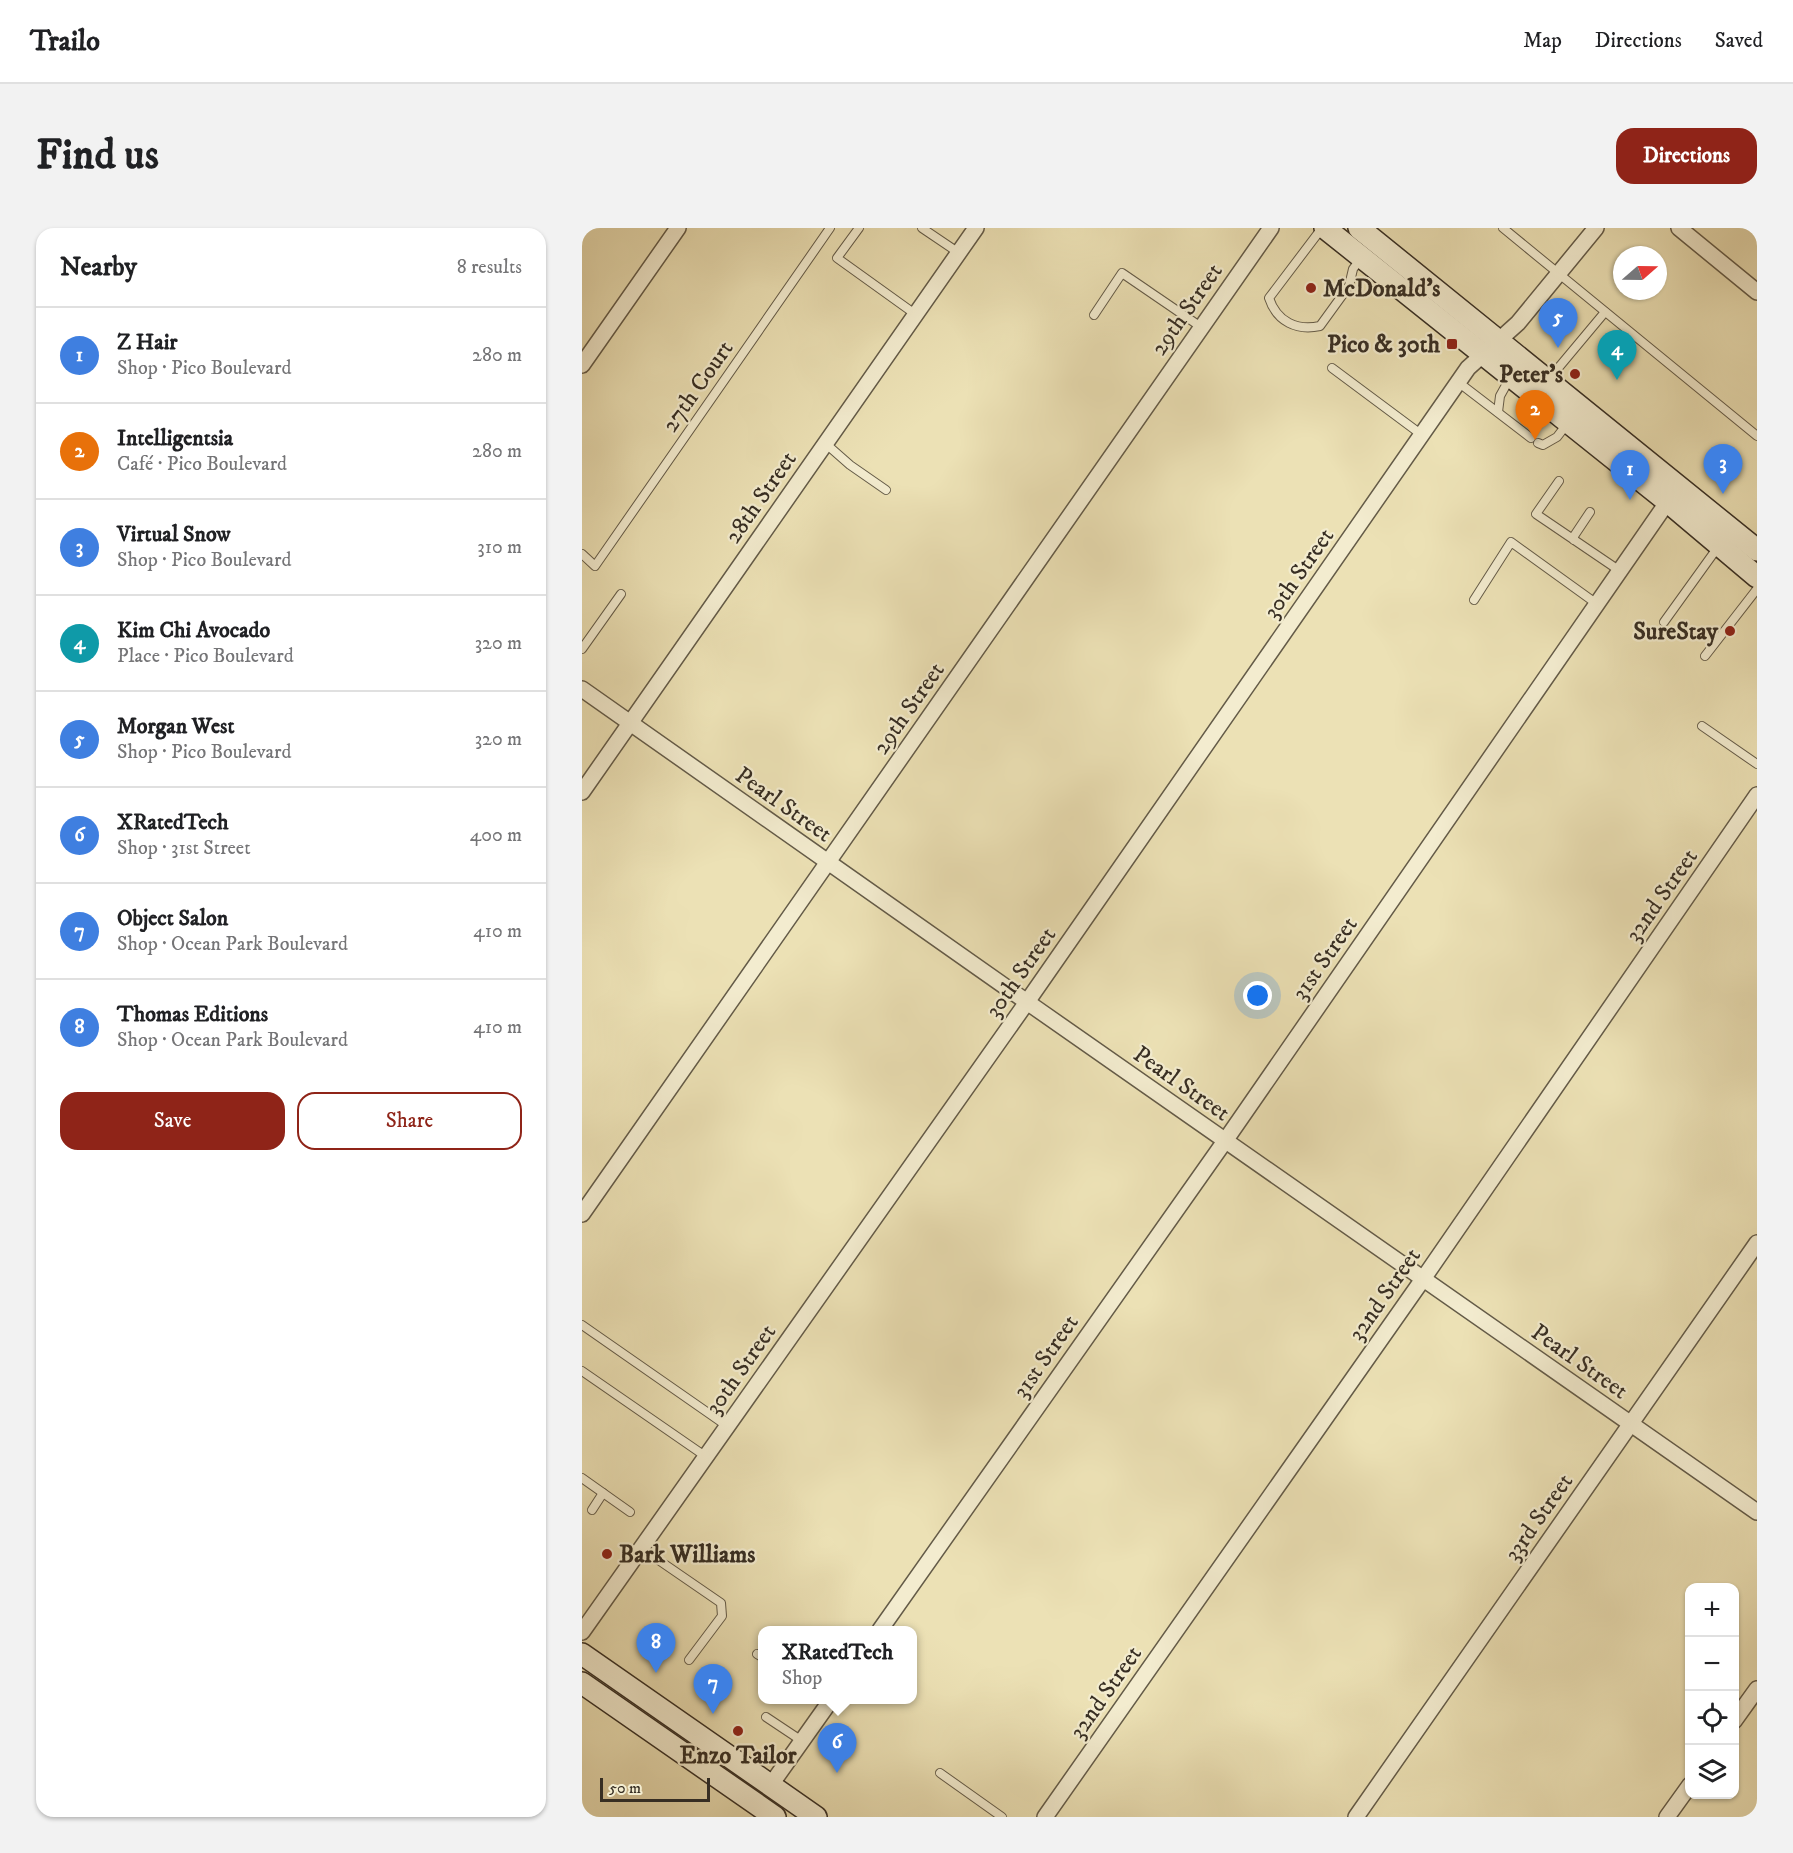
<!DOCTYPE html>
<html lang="en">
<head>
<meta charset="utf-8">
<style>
  :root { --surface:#fff; --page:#f2f2f2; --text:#202124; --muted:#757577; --line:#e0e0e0; --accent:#8f2418 }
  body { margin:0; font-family:"IM FELL DW Pica",serif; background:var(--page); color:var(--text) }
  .controls { position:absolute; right:18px; bottom:18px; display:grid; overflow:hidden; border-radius:12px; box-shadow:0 2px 4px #0004 }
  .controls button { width:54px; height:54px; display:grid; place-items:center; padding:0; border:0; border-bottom:2px solid var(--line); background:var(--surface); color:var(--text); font:30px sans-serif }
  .compass { position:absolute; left:1031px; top:18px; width:54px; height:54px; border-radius:50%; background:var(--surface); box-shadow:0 2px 4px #0004; rotate:70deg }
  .scale { position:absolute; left:18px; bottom:15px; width:110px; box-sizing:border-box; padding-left:6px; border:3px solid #372e23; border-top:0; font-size:16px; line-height:21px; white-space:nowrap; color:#372e23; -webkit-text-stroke:4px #f3eccf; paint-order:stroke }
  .you { position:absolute; left:676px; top:768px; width:21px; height:21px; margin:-15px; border:4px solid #fff; border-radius:50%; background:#1a73e8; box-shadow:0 0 0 9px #1a73e833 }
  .badge { display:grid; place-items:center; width:39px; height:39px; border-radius:50%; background:var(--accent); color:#fff; font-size:20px; font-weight:700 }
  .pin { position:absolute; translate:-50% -50px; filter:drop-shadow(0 2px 3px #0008) }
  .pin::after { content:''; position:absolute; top:32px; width:21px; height:18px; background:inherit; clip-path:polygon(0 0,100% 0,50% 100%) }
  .popup { position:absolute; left:176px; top:1398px; width:159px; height:78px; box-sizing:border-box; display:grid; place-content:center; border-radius:12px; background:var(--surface); filter:drop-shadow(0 2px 4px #0005); font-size:20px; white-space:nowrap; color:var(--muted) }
  .popup b { font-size:22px; color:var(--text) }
  .popup::after { content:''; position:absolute; left:50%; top:100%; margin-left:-12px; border:12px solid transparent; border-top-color:var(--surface) }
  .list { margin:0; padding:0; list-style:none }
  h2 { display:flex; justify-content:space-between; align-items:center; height:78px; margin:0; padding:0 24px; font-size:26px }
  h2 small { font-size:20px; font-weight:400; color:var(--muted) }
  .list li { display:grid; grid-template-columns:39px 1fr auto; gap:18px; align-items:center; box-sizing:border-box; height:96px; padding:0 24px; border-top:2px solid var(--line) }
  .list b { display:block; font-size:22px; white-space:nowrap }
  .list p { margin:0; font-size:20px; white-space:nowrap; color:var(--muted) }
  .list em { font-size:20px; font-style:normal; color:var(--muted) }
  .actions { display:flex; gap:12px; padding:18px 24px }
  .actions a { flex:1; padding:14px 0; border:2px solid var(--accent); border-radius:18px; text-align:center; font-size:21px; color:var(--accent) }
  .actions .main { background:var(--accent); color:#fff }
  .icon { flex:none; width:33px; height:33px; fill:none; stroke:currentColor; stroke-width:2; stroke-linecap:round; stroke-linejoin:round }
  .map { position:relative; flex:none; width:1175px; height:1589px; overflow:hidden; border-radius:18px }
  header { display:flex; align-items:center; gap:36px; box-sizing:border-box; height:84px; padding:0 30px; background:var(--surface); border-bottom:2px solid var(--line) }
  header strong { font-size:28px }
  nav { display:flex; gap:33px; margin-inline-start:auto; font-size:21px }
  .intro { display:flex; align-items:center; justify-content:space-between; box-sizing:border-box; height:144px; padding:0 36px }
  h1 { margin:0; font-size:42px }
  .button { padding:15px 27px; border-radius:18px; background:var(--accent); color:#fff; font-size:21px; font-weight:700 }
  main { display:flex; gap:36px; padding:0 36px }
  aside { flex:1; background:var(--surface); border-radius:18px; box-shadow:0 2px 4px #0004 }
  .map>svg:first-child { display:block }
</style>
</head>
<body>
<header>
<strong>Trailo</strong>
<nav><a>Map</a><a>Directions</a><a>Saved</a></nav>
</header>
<div class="intro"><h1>Find us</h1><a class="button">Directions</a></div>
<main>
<aside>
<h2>Nearby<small>8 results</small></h2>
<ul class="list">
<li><span class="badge" style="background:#3f7fe0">1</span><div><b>Z Hair</b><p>Shop · Pico Boulevard</p></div><em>280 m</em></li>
<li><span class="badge" style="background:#e8710a">2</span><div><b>Intelligentsia</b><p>Café · Pico Boulevard</p></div><em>280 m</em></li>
<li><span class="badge" style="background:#3f7fe0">3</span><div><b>Virtual Snow</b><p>Shop · Pico Boulevard</p></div><em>310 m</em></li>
<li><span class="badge" style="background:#0f9aa8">4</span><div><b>Kim Chi Avocado</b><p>Place · Pico Boulevard</p></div><em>320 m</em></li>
<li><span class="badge" style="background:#3f7fe0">5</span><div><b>Morgan West</b><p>Shop · Pico Boulevard</p></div><em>320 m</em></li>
<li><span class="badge" style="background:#3f7fe0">6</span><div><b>XRatedTech</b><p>Shop · 31st Street</p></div><em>400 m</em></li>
<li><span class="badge" style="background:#3f7fe0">7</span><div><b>Object Salon</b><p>Shop · Ocean Park Boulevard</p></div><em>410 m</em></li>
<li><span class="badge" style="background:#3f7fe0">8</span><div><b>Thomas Editions</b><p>Shop · Ocean Park Boulevard</p></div><em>410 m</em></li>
</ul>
<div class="actions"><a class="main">Save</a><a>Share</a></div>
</aside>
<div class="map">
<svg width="1175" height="1589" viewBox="0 0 1175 1589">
  <rect width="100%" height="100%" fill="#ece1b5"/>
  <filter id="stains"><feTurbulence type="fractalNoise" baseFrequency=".00333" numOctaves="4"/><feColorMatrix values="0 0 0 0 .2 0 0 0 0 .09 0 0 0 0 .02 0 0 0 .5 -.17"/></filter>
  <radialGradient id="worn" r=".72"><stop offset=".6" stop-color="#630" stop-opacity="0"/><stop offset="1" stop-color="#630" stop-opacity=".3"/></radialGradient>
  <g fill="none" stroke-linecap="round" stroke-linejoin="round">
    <g stroke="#645b48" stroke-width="10">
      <g id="lane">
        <polyline points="277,0 255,30 333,86"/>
        <polyline points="340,0 377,25"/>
        <path d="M740 0 687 70C695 94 715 103 738 98L767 58 771 41 779 30"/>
        <polyline points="921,0 1175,208"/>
        <polyline points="512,87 540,45 619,99"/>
        <polyline points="750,140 840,207"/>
        <polyline points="967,151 1023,84"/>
        <polyline points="876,154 949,210"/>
        <polyline points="916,184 918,168 928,150"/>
        <polyline points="243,215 268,237 304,262"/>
        <polyline points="956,215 961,217 975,209 985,196"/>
        <polyline points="977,253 954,286 1038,343"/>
        <polyline points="992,312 992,308 1008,284"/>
        <polyline points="0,326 13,338 248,0"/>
        <polyline points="892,372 929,314 1015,376"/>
        <polyline points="1082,394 1136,319"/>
        <polyline points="0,421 39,366"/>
        <polyline points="1123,428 1175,361"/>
        <polyline points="1120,498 1175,536"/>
        <polyline points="0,1097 145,1198"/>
        <polyline points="0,1143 123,1228"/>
        <polyline points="0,1250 48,1284"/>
        <polyline points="10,1282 21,1265"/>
        <polyline points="59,1320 139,1375 140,1388 107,1432"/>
        <polyline points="175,1426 180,1429"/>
        <polyline points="184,1489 220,1513"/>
        <polyline points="358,1545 420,1589"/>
      </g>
    </g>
    <g stroke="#645b48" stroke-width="18">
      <g id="street">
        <polyline points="1097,0 1175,64"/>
        <polyline points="0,137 96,0"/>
        <polyline points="0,461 445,774 1175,1284"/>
        <polyline points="0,564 394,0"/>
        <polyline points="0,986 689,0"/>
        <polyline points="298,1402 643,913 1091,266"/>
        <polyline points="0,1404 445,774 886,140 936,95 1014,0"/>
        <polyline points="1152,1493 1175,1461"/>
        <polyline points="188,1558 249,1472"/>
        <polyline points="463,1589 841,1051 1175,567"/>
        <polyline points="774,1589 1175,1015"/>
        <polyline points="1085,1589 1108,1557"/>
      </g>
    </g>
    <g stroke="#372e23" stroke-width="24">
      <g id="secondary">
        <polyline points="743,0 1086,274 1175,349"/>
        <polyline points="777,0 1175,322"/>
        <polyline points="0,1426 234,1589"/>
        <polyline points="0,1455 193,1589"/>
      </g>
    </g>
    <use href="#lane" stroke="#f3eccf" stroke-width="8"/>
    <use href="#street" stroke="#f3eccf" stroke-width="15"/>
    <use href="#secondary" stroke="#f3eccf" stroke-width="21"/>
  </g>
  <g fill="#8f2418" stroke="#f3eccf" stroke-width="2">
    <circle cx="729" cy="60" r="6"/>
    <rect x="864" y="110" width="12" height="12" rx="3"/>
    <circle cx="993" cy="146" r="6"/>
    <circle cx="1148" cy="403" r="6"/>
    <circle cx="25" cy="1326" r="6"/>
    <circle cx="156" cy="1503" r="6"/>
  </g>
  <g text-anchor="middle" stroke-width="4.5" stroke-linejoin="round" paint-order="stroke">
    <g font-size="24" font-weight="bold" fill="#372e23" stroke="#f3eccf" text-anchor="end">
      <text x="741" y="68" text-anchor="start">McDonald's</text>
      <text x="858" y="124">Pico &amp; 30th</text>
      <text x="981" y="154">Peter's</text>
      <text x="1136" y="411">SureStay</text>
      <text x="37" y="1334" text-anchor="start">Bark Williams</text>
      <text x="156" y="1535" text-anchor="middle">Enzo Tailor</text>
    </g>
    <g font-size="24" fill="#372e23" stroke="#f3eccf">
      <text transform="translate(604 81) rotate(-55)" y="8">29th Street</text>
      <text transform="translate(115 158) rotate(-55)" y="8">27th Court</text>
      <text transform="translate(178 269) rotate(-55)" y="8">28th Street</text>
      <text transform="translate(716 345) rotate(-55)" y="8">30th Street</text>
      <text transform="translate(326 480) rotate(-55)" y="8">29th Street</text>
      <text transform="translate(202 576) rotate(35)" y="8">Pearl Street</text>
      <text transform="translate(1079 667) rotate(-55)" y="8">32nd Street</text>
      <text transform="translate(742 730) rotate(-55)" y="8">31st Street</text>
      <text transform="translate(438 744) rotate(-55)" y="8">30th Street</text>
      <text transform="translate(600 855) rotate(35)" y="8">Pearl Street</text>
      <text transform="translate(802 1066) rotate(-55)" y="8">32nd Street</text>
      <text transform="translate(463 1128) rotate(-55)" y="8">31st Street</text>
      <text transform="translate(998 1133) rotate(35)" y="8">Pearl Street</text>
      <text transform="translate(158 1141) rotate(-55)" y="8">30th Street</text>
      <text transform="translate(956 1289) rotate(-55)" y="8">33rd Street</text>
      <text transform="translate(523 1464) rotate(-55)" y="8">32nd Street</text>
    </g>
  </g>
  <rect width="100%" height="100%" filter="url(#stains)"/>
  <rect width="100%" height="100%" fill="url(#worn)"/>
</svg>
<div class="controls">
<button>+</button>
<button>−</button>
<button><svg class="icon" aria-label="locate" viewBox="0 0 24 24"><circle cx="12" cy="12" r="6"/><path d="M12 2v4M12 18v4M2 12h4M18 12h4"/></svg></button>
<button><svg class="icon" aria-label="layers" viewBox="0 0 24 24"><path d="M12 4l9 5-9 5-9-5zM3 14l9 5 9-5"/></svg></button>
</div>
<svg class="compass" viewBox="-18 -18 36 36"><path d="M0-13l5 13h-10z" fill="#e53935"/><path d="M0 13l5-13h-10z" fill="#757577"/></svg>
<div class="scale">50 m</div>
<div class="you"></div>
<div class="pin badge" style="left:1048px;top:272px;background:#3f7fe0">1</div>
<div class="pin badge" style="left:953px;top:212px;background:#e8710a">2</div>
<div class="pin badge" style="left:1141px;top:266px;background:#3f7fe0">3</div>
<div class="pin badge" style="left:1035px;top:152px;background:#0f9aa8">4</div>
<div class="pin badge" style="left:976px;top:120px;background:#3f7fe0">5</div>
<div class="pin badge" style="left:255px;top:1545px;background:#3f7fe0">6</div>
<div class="popup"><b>XRatedTech</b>Shop</div>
<div class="pin badge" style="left:131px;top:1486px;background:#3f7fe0">7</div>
<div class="pin badge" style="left:74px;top:1445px;background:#3f7fe0">8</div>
</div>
</main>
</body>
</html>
